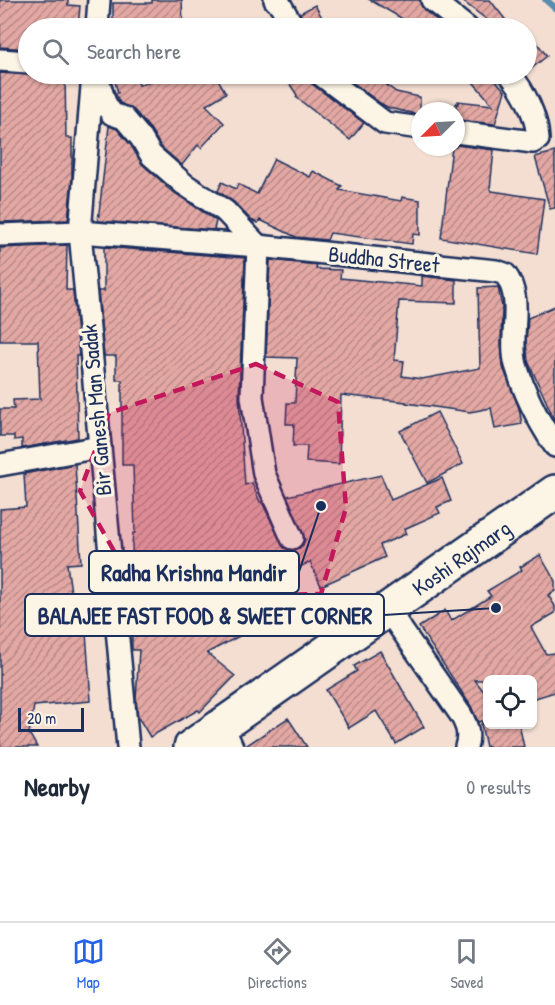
<!DOCTYPE html>
<html lang="en">
<head>
<meta charset="utf-8">
<style>
  :root { --surface:#fff; --page:#f2f2f3; --text:#1f2937; --muted:#747a83; --line:#e0e1e3; --accent:#2563eb }
  body { margin:0; font-family:"Patrick Hand",sans-serif; background:var(--page); color:var(--text) }
  .controls { position:absolute; right:18px; bottom:18px; display:grid; overflow:hidden; border-radius:9px; box-shadow:0 2px 4px #0004 }
  .controls button { width:54px; height:54px; display:grid; place-items:center; padding:0; border:0; border-bottom:2px solid var(--line); background:var(--surface); color:var(--text); font:30px sans-serif }
  .compass { position:absolute; left:411px; top:102px; width:54px; height:54px; border-radius:50%; background:var(--surface); box-shadow:0 2px 4px #0004; rotate:246deg }
  .scale { position:absolute; left:18px; bottom:15px; width:66px; box-sizing:border-box; padding-left:6px; border:3px solid #1b2f5e; border-top:0; font-size:16px; line-height:21px; white-space:nowrap; color:#1b2f5e; -webkit-text-stroke:4px #fcf5e5; paint-order:stroke }
  .list { margin:0; padding:0; list-style:none }
  h2 { display:flex; justify-content:space-between; align-items:center; height:78px; margin:0; padding:0 24px; font-size:26px }
  h2 small { font-size:20px; font-weight:400; color:var(--muted) }
  .icon { flex:none; width:33px; height:33px; fill:none; stroke:currentColor; stroke-width:2; stroke-linecap:round; stroke-linejoin:round }
  .map { position:relative; flex:none; width:555px; height:747px; overflow:hidden }
  .search { position:absolute; background:var(--surface); box-shadow:0 2px 4px #0004; left:18px; right:18px; top:18px; height:66px; display:flex; align-items:center; gap:15px; box-sizing:border-box; padding:0 21px; border-radius:33px; color:var(--muted); font-size:22px }
  .sheet { height:174px; background:var(--surface) }
  nav { display:flex; justify-content:space-around; align-items:center; box-sizing:border-box; height:84px; border-top:2px solid var(--line); background:var(--surface); font-size:16px; color:var(--muted) }
  nav a { display:grid; justify-items:center; gap:3px }
  nav .on { color:var(--accent) }
  .map>svg:first-child { display:block }
</style>
</head>
<body>
<div class="map">
<svg width="555" height="747" viewBox="0 0 555 747">
  <defs>
    <pattern id="building-hatch" width="6" height="6" patternUnits="userSpaceOnUse" patternTransform="scale(1.5)"><rect width="6" height="6" fill="#e3a8a3"/><path d="M-1 1l2-2M0 6l6-6M5 7l2-2" fill="none" stroke="#b78988"/></pattern>
  </defs>
  <rect width="100%" height="100%" fill="#f4ded1"/>
  <filter id="ink" filterUnits="userSpaceOnUse"><feTurbulence type="fractalNoise" baseFrequency=".0167" numOctaves="2"/><feDisplacementMap in="SourceGraphic" scale="12" xChannelSelector="R" yChannelSelector="G"/><feConvolveMatrix kernelMatrix="1 2 1 2 8 2 1 2 1" color-interpolation-filters="sRGB"/></filter>
  <g filter="url(#ink)">
    <g fill="none" stroke-linecap="round" stroke-linejoin="round">
      <polyline stroke="#588bad" stroke-width="7" points="546,0 555,8"/>
    </g>
    <g fill="url(#building-hatch)" stroke="#1b2f5e" stroke-width="1.5">
      <polygon points="0,0 68,0 68,5 80,6 78,28 28,28 28,49 0,47"/>
      <polygon points="152,0 182,0 183,24 169,25 169,28 113,28 113,3 152,3"/>
      <polygon points="370,0 420,0 424,10 447,28 418,28"/>
      <polygon points="461,0 490,0 512,28 498,28"/>
      <polygon points="315,5 328,28 307,28 300,13"/>
      <polygon points="537,43 547,56 526,73 526,51"/>
      <polygon points="0,73 27,75 65,74 66,138 72,138 72,178 68,220 0,222"/>
      <polygon points="113,74 135,74 139,85 170,74 215,74 226,93 206,105 224,123 201,148 198,145 182,165 161,147 151,130 134,110 120,103 115,93 118,93"/>
      <polygon points="283,74 303,74 312,84 364,123 350,140 296,97 297,95"/>
      <polygon points="352,74 372,74 396,92 420,97 420,115 389,108 380,103 348,79"/>
      <polygon points="466,74 490,74 505,91 495,124 456,120 456,103 458,104 458,101 493,105"/>
      <polygon points="109,126 117,129 131,145 142,164 167,186 166,187 216,221 214,230 98,221"/>
      <polygon points="456,145 494,150 490,189 492,191 544,199 537,254 441,238 452,147 456,147"/>
      <polygon points="555,152 555,208 550,209 535,157"/>
      <polygon points="274,159 310,177 313,171 342,186 339,190 401,201 402,197 420,200 420,235 413,234 412,244 330,233 327,240 296,237 260,220 258,223 251,220 234,202 218,191 222,182 236,189 238,184 257,194"/>
      <polygon points="67,245 66,290 73,290 79,356 76,356 78,438 22,448 22,439 14,440 14,436 0,436 0,409 14,409 13,400 40,399 38,341 0,341 0,248"/>
      <polygon points="104,247 245,258 239,397 245,485 252,483 260,502 262,502 284,548 291,551 298,549 303,545 305,539 287,496 381,475 391,500 442,478 451,501 437,507 440,513 404,529 406,534 380,545 385,557 321,586 310,562 279,577 294,611 270,621 270,620 207,653 235,676 200,712 198,710 150,737 138,717 136,699 139,650 132,650 132,610 136,610 133,573 132,545 133,533 135,533 133,465 122,465 122,380 116,380 116,356 104,356 98,291 104,291"/>
      <polygon points="270,260 317,265 316,269 341,270 340,278 422,286 422,276 456,280 456,303 399,301 394,360 404,361 402,376 422,379 480,368 478,288 498,287 502,307 501,343 503,367 519,408 522,424 495,429 491,408 470,412 406,403 406,402 341,395 339,464 306,462 307,446 293,446 294,424 286,424 287,403 295,403 297,358 266,357"/>
      <polygon points="555,306 555,421 528,361 526,342 528,318"/>
      <polygon points="437,412 463,464 427,483 400,431"/>
      <polygon points="75,464 81,563 67,564 75,620 85,619 91,701 34,706 29,733 37,747 0,747 0,509 26,507 24,474"/>
      <polygon points="540,555 555,581 555,591 548,595 555,606 555,613 531,627 546,654 555,653 555,692 532,699 532,680 475,680 488,697 488,724 519,724 524,747 486,747 481,724 483,724 481,721 478,722 471,706 419,627 445,610 451,621 491,596 487,591 522,570 520,567"/>
      <polygon points="380,651 424,727 396,744 376,711 349,728 326,690 357,671 354,666"/>
      <polygon points="288,718 307,747 244,747"/>
    </g>
    <g fill="none" stroke-linecap="round" stroke-linejoin="round">
      <g stroke="#1b2f5e" stroke-width="26">
        <g id="minor">
          <polyline points="275,0 280,4 294,28"/>
          <polyline points="432,0 467,28"/>
          <polyline points="97,28 99,0"/>
          <polyline points="0,60 28,62"/>
          <polyline points="93,74 80,232 128,747"/>
          <polyline points="320,74 385,123 420,128"/>
          <polyline points="97,76 105,103 112,114 124,118 141,138 151,155 184,184 225,211 258,246 252,397 264,474 292,538"/>
          <path d="M456 132 533 142 538 139C537 116 524 91 510 74"/>
          <path d="M0 235 80 232 258 246 496 271 505 274C525 300 508 336 516 365 524 393 539 422 555 446"/>
          <polyline points="0,465 100,447"/>
          <path d="M387 609 461 715C467 726 470 734 466 747"/>
          <polyline points="222,724 232,747"/>
        </g>
      </g>
      <g stroke="#1b2f5e" stroke-width="38">
        <g id="primary">
          <path id="s1" d="M191 747 555 492"/>
        </g>
      </g>
      <use href="#minor" stroke="#fcf5e5" stroke-width="21"/>
      <use href="#primary" stroke="#fcf5e5" stroke-width="33"/>
    </g>
  </g>
  <path fill="#c2185b" fill-opacity="0.2" stroke="#c2185b" stroke-width="4.5" stroke-dasharray="12 8" stroke-linejoin="round" d="M256 364 338 402 346 508 321 594 140 597 80 491 109 413Z"/>
  <g text-anchor="middle" stroke-width="6" stroke-linejoin="round" paint-order="stroke">
    <g font-size="22" fill="#1b2f5e" stroke="#fcf5e5">
      <text transform="translate(384 259) rotate(6)" y="8">Buddha Street</text>
      <text transform="translate(96 410) rotate(-95)" y="8">Bir Ganesh Man Sadak</text>
      <text dy="8" stroke="none"><textPath href="#s1" startOffset="330">Koshi Rajmarg</textPath></text>
    </g>
  </g>
  <path fill="none" stroke="#1b2f5e" stroke-width="2" d="M321 506L299 572M496 608L384 615"/>
  <g fill="#1b2f5e" stroke="#fcf5e5" stroke-width="2">
    <circle cx="321" cy="506" r="6"/>
    <circle cx="496" cy="608" r="6"/>
  </g>
  <g fill="#fcf5e5" stroke="#1b2f5e" stroke-width="2">
    <rect x="89" y="551" width="210" height="42" rx="6"/>
    <rect x="25" y="594" width="359" height="42" rx="6"/>
  </g>
  <g font-size="24" text-anchor="middle" font-weight="bold" fill="#1b2f5e">
    <text x="194" y="581">Radha Krishna Mandir</text>
    <text x="205" y="624">BALAJEE FAST FOOD &amp; SWEET CORNER</text>
  </g>
</svg>
<div class="controls">
<button><svg class="icon" aria-label="locate" viewBox="0 0 24 24"><circle cx="12" cy="12" r="6"/><path d="M12 2v4M12 18v4M2 12h4M18 12h4"/></svg></button>
</div>
<svg class="compass" viewBox="-18 -18 36 36"><path d="M0-13l5 13h-10z" fill="#e53935"/><path d="M0 13l5-13h-10z" fill="#747a83"/></svg>
<div class="scale">20 m</div>
<div class="search"><svg class="icon" aria-label="search" viewBox="0 0 24 24"><circle cx="10" cy="10" r="6"/><path d="M15 15l6 6"/></svg>Search here</div>
</div>
<section class="sheet">
<h2>Nearby<small>0 results</small></h2>
<ul class="list">
</ul>
</section>
<nav>
<a class="on"><svg class="icon" aria-label="map" viewBox="0 0 24 24"><path d="M3 6l6-2 6 2 6-2v14l-6 2-6-2-6 2zM9 4v14M15 6v14"/></svg>Map</a>
<a><svg class="icon" aria-label="directions" viewBox="0 0 24 24"><path d="M12 3l9 9-9 9-9-9zM9 14v-3h6M13 9l2 2-2 2"/></svg>Directions</a>
<a><svg class="icon" aria-label="saved" viewBox="0 0 24 24"><path d="M7 4h10v16l-5-4-5 4z"/></svg>Saved</a>
</nav>
</body>
</html>
